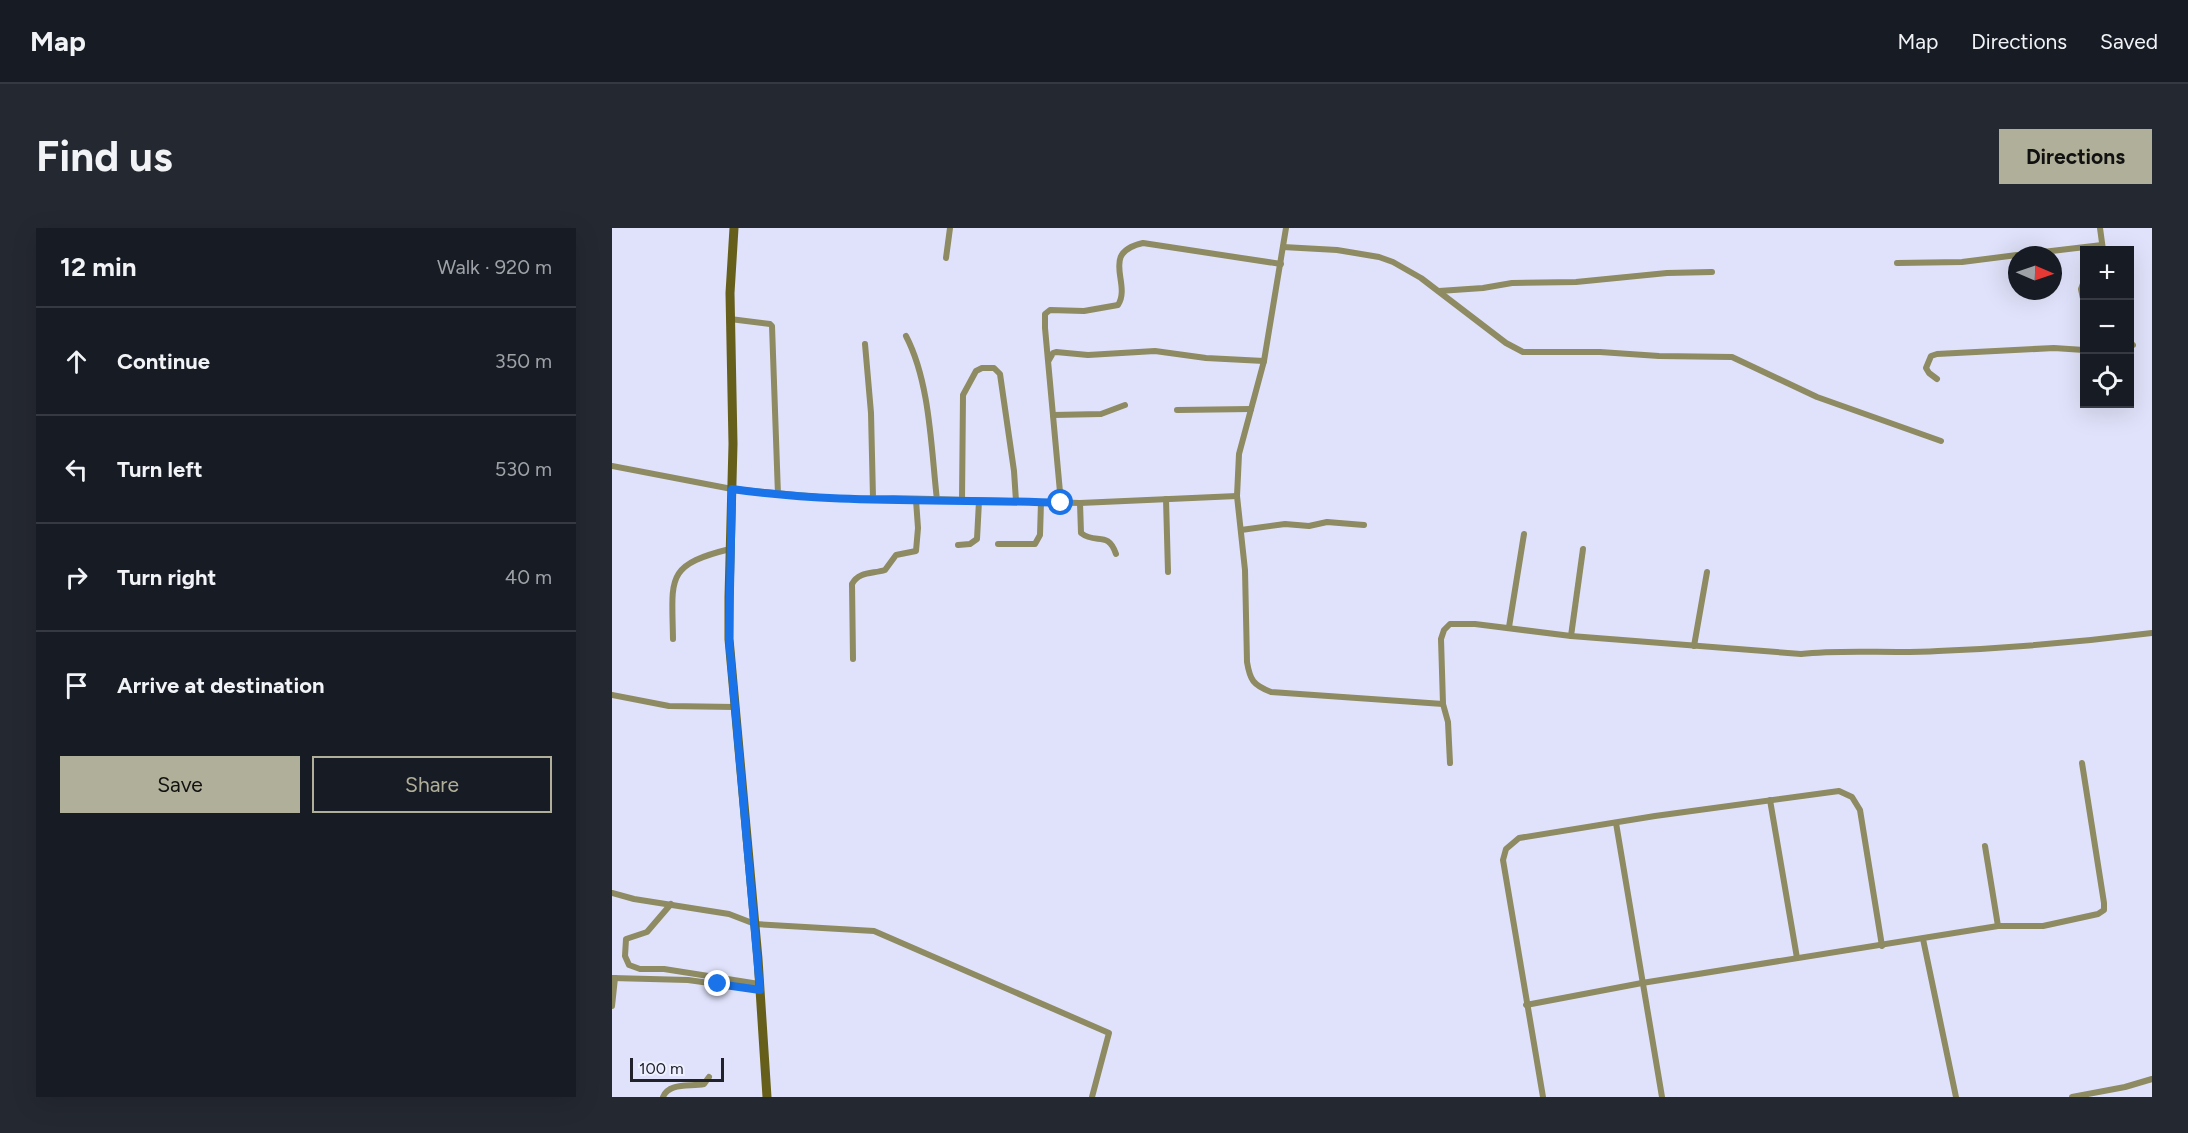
<!DOCTYPE html>
<html lang="en">
<head>
<meta charset="utf-8">
<style>
  :root { --surface:#171b24; --page:#242831; --text:#f1f3f6; --muted:#9ea1a6; --line:#363941; --accent:#b0af99 }
  body { margin:0; font-family:Figtree,sans-serif; background:var(--page); color:var(--text) }
  .controls { position:absolute; right:18px; top:18px; display:grid; overflow:hidden; border-radius:0px; box-shadow:0 6px 24px #0002 }
  .controls button { width:54px; height:54px; display:grid; place-items:center; padding:0; border:0; border-bottom:2px solid var(--line); background:var(--surface); color:var(--text); font:30px sans-serif }
  .compass { position:absolute; left:1396px; top:18px; width:54px; height:54px; border-radius:50%; background:var(--surface); box-shadow:0 6px 24px #0002; rotate:92deg }
  .scale { position:absolute; left:18px; bottom:15px; width:94px; box-sizing:border-box; padding-left:6px; border:3px solid #20212a; border-top:0; font-size:16px; line-height:21px; white-space:nowrap; color:#20212a; -webkit-text-stroke:4px #eef0ff; paint-order:stroke }
  .stop { position:absolute; width:18px; height:18px; margin:-14px; border:4px solid #1a73e8; border-radius:50%; background:#fff }
  .stop.end { background:#1a73e8; border-color:#fff; box-shadow:0 2px 6px #0008 }
  .list { margin:0; padding:0; list-style:none }
  h2 { display:flex; justify-content:space-between; align-items:center; height:78px; margin:0; padding:0 24px; font-size:26px }
  h2 small { font-size:20px; font-weight:400; color:var(--muted) }
  .list li { display:grid; grid-template-columns:39px 1fr auto; gap:18px; align-items:center; box-sizing:border-box; height:108px; padding:0 24px; border-top:2px solid var(--line) }
  .list b { display:block; font-size:22px; white-space:nowrap }
  .list em { font-size:20px; font-style:normal; color:var(--muted) }
  .actions { display:flex; gap:12px; padding:18px 24px }
  .actions a { flex:1; padding:14px 0; border:2px solid var(--accent); border-radius:0px; text-align:center; font-size:21px; color:var(--accent) }
  .actions .main { background:var(--accent); color:#111 }
  .icon { flex:none; width:33px; height:33px; fill:none; stroke:currentColor; stroke-width:2; stroke-linecap:round; stroke-linejoin:round }
  .map { position:relative; flex:none; width:1540px; height:869px; overflow:hidden; border-radius:0px }
  header { display:flex; align-items:center; gap:36px; box-sizing:border-box; height:84px; padding:0 30px; background:var(--surface); border-bottom:2px solid var(--line) }
  header strong { font-size:28px }
  nav { display:flex; gap:33px; margin-inline-start:auto; font-size:21px }
  .intro { display:flex; align-items:center; justify-content:space-between; box-sizing:border-box; height:144px; padding:0 36px }
  h1 { margin:0; font-size:42px }
  .button { padding:15px 27px; border-radius:0px; background:var(--accent); color:#111; font-size:21px; font-weight:700 }
  main { display:flex; gap:36px; padding:0 36px }
  aside { flex:1; background:var(--surface); border-radius:0px; box-shadow:0 6px 24px #0002 }
  .map>svg:first-child { display:block }
</style>
</head>
<body>
<header>
<strong>Map</strong>
<nav><a>Map</a><a>Directions</a><a>Saved</a></nav>
</header>
<div class="intro"><h1>Find us</h1><a class="button">Directions</a></div>
<main>
<aside>
<h2>12 min<small>Walk · 920 m</small></h2>
<ul class="list">
<li><svg class="icon" aria-label="ahead" viewBox="0 0 24 24"><path d="M12 20V5M6 11l6-6 6 6"/></svg><div><b>Continue</b></div><em>350 m</em></li>
<li><svg class="icon" aria-label="left" viewBox="0 0 24 24"><path d="M17 20v-9H6M10 6l-5 5 5 5"/></svg><div><b>Turn left</b></div><em>530 m</em></li>
<li><svg class="icon" aria-label="right" viewBox="0 0 24 24"><path d="M7 20v-9h11M14 6l5 5-5 5"/></svg><div><b>Turn right</b></div><em>40 m</em></li>
<li><svg class="icon" aria-label="arrive" viewBox="0 0 24 24"><path d="M6 21V4h12l-3 4 3 4H6"/></svg><div><b>Arrive at destination</b></div></li>
</ul>
<div class="actions"><a class="main">Save</a><a>Share</a></div>
</aside>
<div class="map">
<svg width="1540" height="869" viewBox="0 0 1540 869">
  <rect width="100%" height="100%" fill="#dfe2fa"/>
  <g fill="none" stroke-linecap="round" stroke-linejoin="round">
    <g stroke="#8e8a61" stroke-width="6">
      <path d="M674 0 652 133 627 226 625 268 633 342 635 434C638 452 641 457 659 464L831 476"/>
      <polyline points="1488,0 1491,22"/>
      <polyline points="671,19 725,22 767,29 781,34 809,50 894,115 911,124 988,124 1047,128 1120,129 1205,169 1329,213"/>
      <polyline points="1406,27 1490,17"/>
      <polyline points="334,30 338,0"/>
      <polyline points="1285,35 1350,34 1405,27"/>
      <polyline points="1472,53 1469,61 1472,75"/>
      <polyline points="827,63 871,60 900,55 964,54 1055,45 1100,44"/>
      <polyline points="118,91 158,96 160,98 166,267"/>
      <path d="M294 108C318 154 319 219 325 272"/>
      <polyline points="253,116 259,185 261,270"/>
      <polyline points="1518,118 1521,117"/>
      <polyline points="437,132 441,125 444,124 476,127 543,123 594,130 652,133"/>
      <polyline points="1325,151 1317,145 1314,140 1319,128 1325,126 1442,120 1472,122"/>
      <polyline points="565,182 639,181"/>
      <polyline points="441,187 489,186 513,177"/>
      <polyline points="0,238 120,261 229,271 282,270 468,275 625,268"/>
      <polyline points="554,271 556,344"/>
      <polyline points="350,272 351,167 364,143 370,140 382,140 388,146 402,243 404,273"/>
      <path d="M449 275 433 100V86L438 82 472 83 506 77C520 55 487 25 531 15L669 36"/>
      <path d="M468 275 469 305C484 317 496 302 504 326"/>
      <polyline points="629,302 673,296 697,298 715,294 752,297"/>
      <polyline points="386,316 423,316 428,307 429,274"/>
      <polyline points="346,317 358,316 365,311 367,273"/>
      <polyline points="897,399 912,306"/>
      <polyline points="959,408 971,321"/>
      <path d="M61 411C60 350 53 337 118 321"/>
      <polyline points="1082,418 1095,344"/>
      <path d="M241 431 240 356C247 343 261 346 273 342L284 327 304 323 306 300 304 272"/>
      <polyline points="0,467 57,478 122,479"/>
      <path d="M838 535 836 494 831 476 829 411 832 402 838 396H863L959 408 1189 426C1234 421 1280 426 1326 423 1398 420 1469 414 1540 405"/>
      <polyline points="1158,572 1185,730"/>
      <polyline points="1004,595 1050,869"/>
      <polyline points="1373,618 1386,698"/>
      <polyline points="0,665 22,671 117,686 143,696 262,703 497,805 480,869"/>
      <polyline points="59,676 35,704 14,711 13,728 17,737 28,741 52,741 147,756"/>
      <polyline points="1311,711 1344,869"/>
      <polyline points="0,750 76,752 148,762"/>
      <polyline points="914,777 1030,755 1386,698 1431,698 1486,686 1492,682 1492,675 1470,535"/>
      <polyline points="0,778 3,750"/>
      <path d="M51 869C57 854 78 859 92 856L97 849"/>
      <polyline points="931,869 891,632 894,621 907,610 1043,588 1227,563 1240,569 1248,582 1270,718"/>
      <polyline points="1460,869 1513,859 1540,851"/>
    </g>
    <polyline stroke="#665f1b" stroke-width="9" points="122,0 118,65 121,216 117,369 117,411 146,731 155,869"/>
  </g>
  <g fill="none" stroke-linecap="round" stroke-linejoin="round">
    <path stroke="#1a73e8" stroke-width="8" d="M106 756 148 762 117 411 120 261C229 277 339 270 449 275"/>
  </g>
</svg>
<div class="controls">
<button>+</button>
<button>−</button>
<button><svg class="icon" aria-label="locate" viewBox="0 0 24 24"><circle cx="12" cy="12" r="6"/><path d="M12 2v4M12 18v4M2 12h4M18 12h4"/></svg></button>
</div>
<svg class="compass" viewBox="-18 -18 36 36"><path d="M0-13l5 13h-10z" fill="#e53935"/><path d="M0 13l5-13h-10z" fill="#9ea1a6"/></svg>
<div class="scale">100 m</div>
<div class="stop" style="left:449px;top:275px"></div>
<div class="stop end" style="left:106px;top:756px"></div>
</div>
</main>
</body>
</html>
